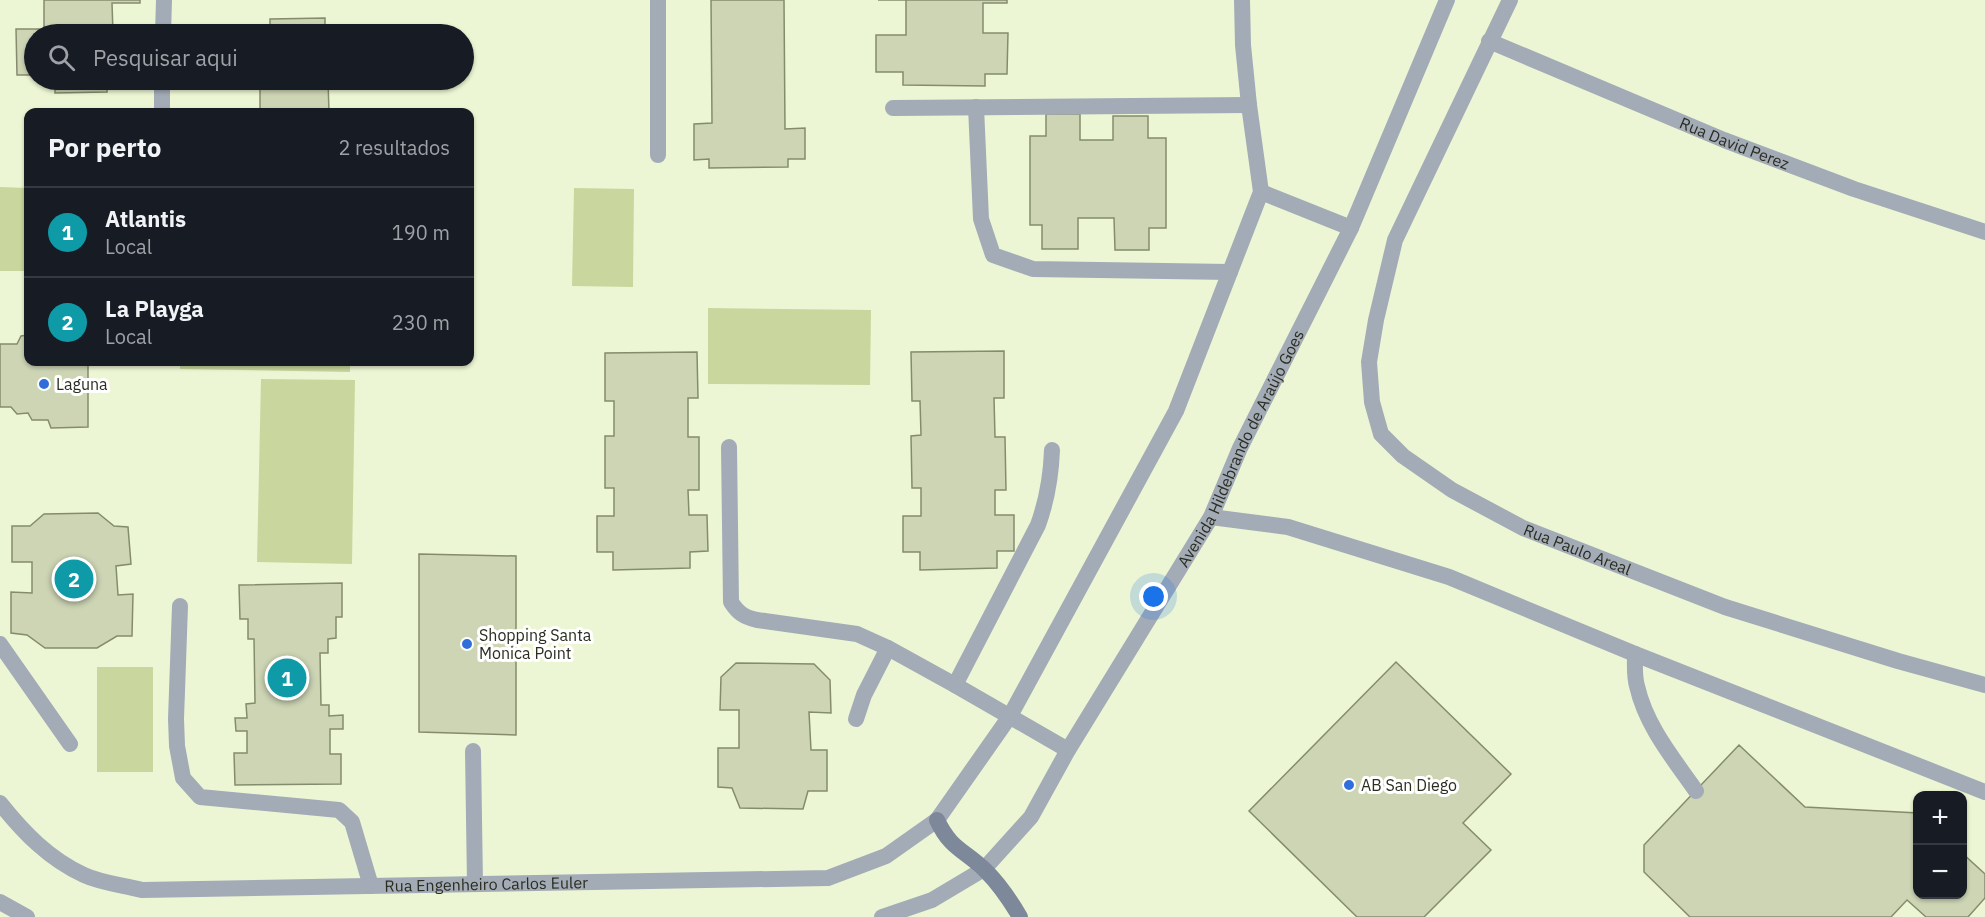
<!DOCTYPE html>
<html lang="pt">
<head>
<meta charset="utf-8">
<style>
  :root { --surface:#171b24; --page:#242831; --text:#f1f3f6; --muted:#9ea1a6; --line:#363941; --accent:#ea580c }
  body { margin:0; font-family:"IBM Plex Sans",sans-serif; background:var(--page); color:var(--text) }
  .controls { position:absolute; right:18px; bottom:18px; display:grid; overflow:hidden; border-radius:12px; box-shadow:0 2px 4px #0004 }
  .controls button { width:54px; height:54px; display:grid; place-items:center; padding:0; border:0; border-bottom:2px solid var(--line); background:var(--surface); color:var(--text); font:30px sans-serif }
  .you { position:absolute; left:1154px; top:597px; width:21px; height:21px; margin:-15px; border:4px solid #fff; border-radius:50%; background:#1a73e8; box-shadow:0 0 0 9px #1a73e833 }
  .badge { display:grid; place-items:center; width:39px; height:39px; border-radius:50%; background:var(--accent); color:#fff; font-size:20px; font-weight:700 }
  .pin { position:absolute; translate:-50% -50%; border:3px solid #fff; box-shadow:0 2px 6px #0006 }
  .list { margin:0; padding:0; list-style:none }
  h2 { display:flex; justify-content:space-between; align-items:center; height:78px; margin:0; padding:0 24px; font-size:26px }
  h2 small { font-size:20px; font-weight:400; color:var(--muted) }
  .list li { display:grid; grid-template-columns:39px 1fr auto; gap:18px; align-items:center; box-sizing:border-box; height:90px; padding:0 24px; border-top:2px solid var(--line) }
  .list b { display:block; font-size:22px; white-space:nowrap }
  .list p { margin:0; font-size:20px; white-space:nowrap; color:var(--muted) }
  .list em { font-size:20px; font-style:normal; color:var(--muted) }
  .icon { flex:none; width:33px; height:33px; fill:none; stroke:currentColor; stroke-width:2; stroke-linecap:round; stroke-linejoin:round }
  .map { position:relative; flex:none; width:1985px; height:917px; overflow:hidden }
  .search { position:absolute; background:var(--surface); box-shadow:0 2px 4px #0004; left:24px; top:24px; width:450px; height:66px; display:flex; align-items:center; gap:15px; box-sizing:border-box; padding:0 21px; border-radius:33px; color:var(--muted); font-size:22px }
  .panel { position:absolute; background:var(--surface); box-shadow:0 2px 4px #0004; left:24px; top:108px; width:450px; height:258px; border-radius:12px }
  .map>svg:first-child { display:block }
</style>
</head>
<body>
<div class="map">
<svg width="1985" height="917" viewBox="0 0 1985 917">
  <rect width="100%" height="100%" fill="#edf6d4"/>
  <g fill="#c9d69d">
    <polygon points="0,187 28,188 28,271 0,271"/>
    <polygon points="574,188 634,189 633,287 572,286"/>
    <polygon points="708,308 871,310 870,385 708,384"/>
    <polygon points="180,362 350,362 350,372 180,369"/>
    <polygon points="261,379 355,380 352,564 257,562"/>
    <rect x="97" y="667" width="56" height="105"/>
  </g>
  <g fill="#cdd5b5" stroke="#858c6d" stroke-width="1.5">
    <polygon points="44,0 140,0 140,3 112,3 113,33 143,32 143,34 34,34 34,75 17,75 16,29 44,29"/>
    <polygon points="711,0 784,0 785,129 805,128 805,159 788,159 788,167 709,168 709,159 694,160 694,124 712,123"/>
    <polygon points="878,0 1007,0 1007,3 983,3 983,33 1008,33 1007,74 985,74 985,86 903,85 903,72 876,72 876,35 906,35 906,0"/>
    <polygon points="325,18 325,34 270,34 270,19"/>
    <polygon points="55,80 107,80 107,92 55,93"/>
    <polygon points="260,80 357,80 328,80 329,112 260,112"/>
    <polygon points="1046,114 1080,114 1080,140 1113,140 1113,116 1148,116 1148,138 1166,138 1166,228 1149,228 1149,250 1115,250 1114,218 1078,218 1078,249 1042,249 1042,225 1030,225 1030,136 1046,136"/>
    <polygon points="28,335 28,362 88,362 88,427 51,428 48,420 32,420 28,413 17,414 11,407 0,407 0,344 17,344 21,336"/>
    <polygon points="1004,351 1004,398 994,398 995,437 1005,437 1006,490 995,490 995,515 1014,515 1014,551 997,551 997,568 920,570 920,552 903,552 903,516 921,516 921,488 912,488 911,436 921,435 920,401 912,401 911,352"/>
    <polygon points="697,352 698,398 688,398 688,437 699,437 699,490 688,490 689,515 707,515 708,551 690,552 690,568 613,570 613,552 597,552 597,516 614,516 614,488 605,488 605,436 614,436 614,401 605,401 605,353"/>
    <polygon points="98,513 114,526 128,527 131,564 116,566 118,595 133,594 132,636 117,636 97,648 45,648 27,635 11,633 11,592 32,593 32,562 12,562 12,526 30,526 44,514"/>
    <polygon points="419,554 516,556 516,735 419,732"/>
    <polygon points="342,583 342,617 336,617 336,638 328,639 328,653 320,653 321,705 329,705 329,716 343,715 343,729 330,729 330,754 341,754 341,784 235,785 234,753 247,753 247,731 236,731 235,718 247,718 246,704 255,703 254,639 248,639 248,619 240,619 239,585"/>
    <polygon points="1396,662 1511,774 1463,823 1491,850 1424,917 1357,917 1249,811"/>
    <polygon points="736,663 814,664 830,680 831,713 809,712 811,750 827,750 827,791 808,791 803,809 740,808 732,788 718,787 718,748 739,748 739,710 720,710 721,677"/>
    <polygon points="1739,745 1805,807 1918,813 1918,894 1962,894 1962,853 1985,874 1985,898 1968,917 1926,917 1907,900 1891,917 1690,917 1644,872 1644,845"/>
  </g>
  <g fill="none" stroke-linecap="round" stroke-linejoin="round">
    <g stroke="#a3abb7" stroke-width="16">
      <polyline points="163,34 164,0"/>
      <polyline points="976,107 981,219 993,255 1033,269 1230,272"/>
      <polyline points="893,108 1249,105"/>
      <polyline points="162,112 162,80"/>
      <polyline points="658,155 658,0"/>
      <polyline points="1211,517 1288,527 1449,577 1635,654 1985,792"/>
      <polyline points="180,606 176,719 177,746 183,778 200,797 339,810 352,822 371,886"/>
      <polyline points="0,644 70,744"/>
      <path d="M1635 654C1635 664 1634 676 1637 686 1646 726 1673 758 1696 791"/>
      <polyline points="473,751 475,884"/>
    </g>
    <g stroke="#a3abb7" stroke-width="16">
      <path id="s1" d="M1510 0 1395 240 1376 320 1369 362 1372 402 1381 434 1403 456 1452 490 1523 528 1725 607 1898 661 1985 685"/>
      <path id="s2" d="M1489 41 1724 140 1854 189 1985 232"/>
      <polyline points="1261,192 1351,228"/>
      <path d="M729 447 731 602C738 613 744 617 757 620L857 634 888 648 955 685"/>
      <path d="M1052 450C1051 477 1047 500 1038 525L955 685 1068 750"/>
      <polyline points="856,719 864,695 888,648"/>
      <path id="s3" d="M0 803C23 832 49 859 84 875 101 883 123 885 142 890L828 878 886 856 937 820 1010 716 1176 411 1261 192 1249 105 1243 45 1242 0"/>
      <polyline points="0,902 27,917"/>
      <path id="s4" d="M882 917 932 900 984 869 1031 817 1068 750 1211 517 1240 448 1351 228 1447 0"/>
    </g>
    <path stroke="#7d889b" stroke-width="16" d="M937 820C951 850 965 850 986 871 1000 885 1010 900 1020 917"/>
  </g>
  <g fill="#306edc" stroke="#fff" stroke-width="2">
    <circle cx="44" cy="384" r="6"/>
    <circle cx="467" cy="644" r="6"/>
    <circle cx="1349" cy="785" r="6"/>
  </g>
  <g text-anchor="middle" stroke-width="6" stroke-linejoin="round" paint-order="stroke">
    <g font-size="16" fill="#2a2d20" stroke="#fff">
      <text dy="6" stroke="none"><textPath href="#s2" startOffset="266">Rua David Perez</textPath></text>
      <text dy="6" stroke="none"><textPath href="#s4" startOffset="608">Avenida Hildebrando de Araújo Goes</textPath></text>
      <text dy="6" stroke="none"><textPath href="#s1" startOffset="694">Rua Paulo Areal</textPath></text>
      <text dy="6" stroke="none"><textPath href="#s3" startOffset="516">Rua Engenheiro Carlos Euler</textPath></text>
    </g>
    <g font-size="16" fill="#2a2d20" stroke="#fff" text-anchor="start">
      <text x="56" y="390">Laguna</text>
      <text x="479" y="641">Shopping Santa<tspan x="479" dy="18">Monica Point</tspan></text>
      <text x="1361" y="791">AB San Diego</text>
    </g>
  </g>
</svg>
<div class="controls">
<button>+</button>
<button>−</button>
</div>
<div class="you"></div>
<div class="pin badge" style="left:287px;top:678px;background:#0f9aa8">1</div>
<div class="pin badge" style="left:74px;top:579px;background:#0f9aa8">2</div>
<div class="search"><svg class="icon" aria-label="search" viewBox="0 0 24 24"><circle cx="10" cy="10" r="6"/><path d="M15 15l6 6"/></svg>Pesquisar aqui</div>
<section class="panel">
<h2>Por perto<small>2 resultados</small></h2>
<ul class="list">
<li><span class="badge" style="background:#0f9aa8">1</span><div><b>Atlantis</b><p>Local</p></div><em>190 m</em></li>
<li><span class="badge" style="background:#0f9aa8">2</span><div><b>La Playga</b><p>Local</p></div><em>230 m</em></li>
</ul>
</section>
</div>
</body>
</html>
